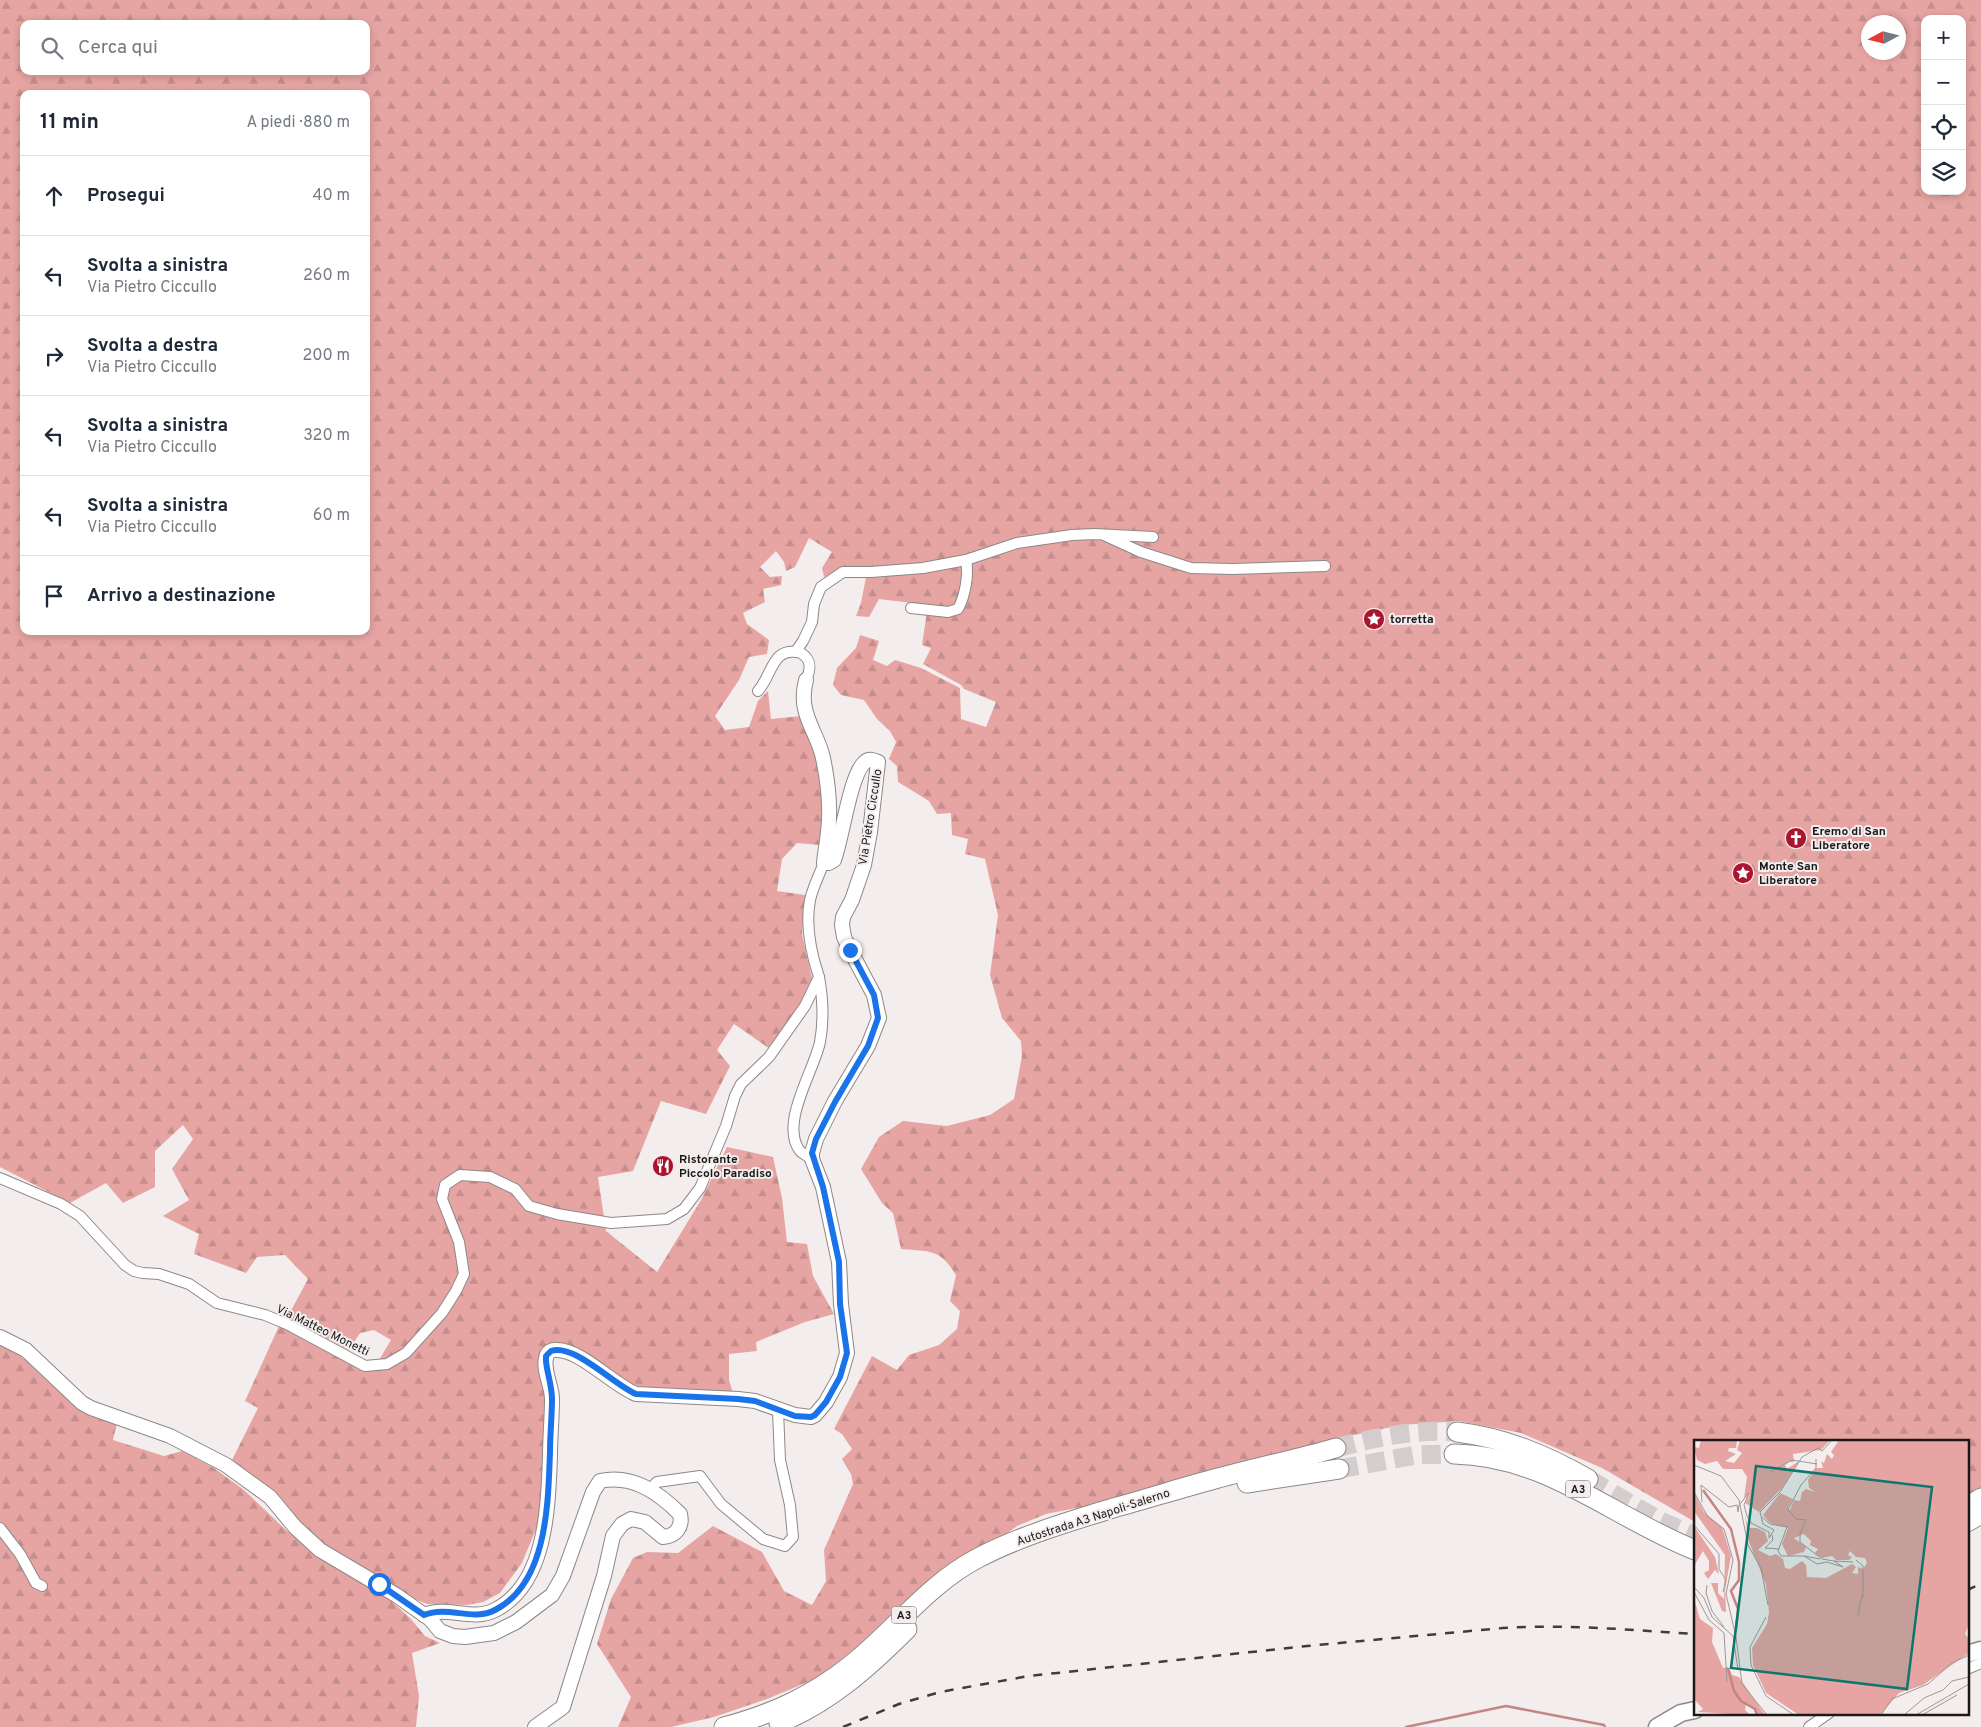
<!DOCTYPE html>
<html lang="it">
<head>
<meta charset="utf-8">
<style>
  :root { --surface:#fff; --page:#f6f6f7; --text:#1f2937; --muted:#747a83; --line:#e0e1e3 }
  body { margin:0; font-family:Overpass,sans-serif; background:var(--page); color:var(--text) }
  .controls { position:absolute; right:15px; top:15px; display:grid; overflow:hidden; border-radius:10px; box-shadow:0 2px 8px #0003 }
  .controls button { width:45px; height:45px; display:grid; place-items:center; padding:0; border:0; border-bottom:1px solid var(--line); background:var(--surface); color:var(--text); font:25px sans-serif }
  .compass { position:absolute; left:1861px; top:15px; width:45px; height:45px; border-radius:50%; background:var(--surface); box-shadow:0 2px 8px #0003; rotate:263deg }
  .stop { position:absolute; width:15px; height:15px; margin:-11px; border:4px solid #1a73e8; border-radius:50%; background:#fff }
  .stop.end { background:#1a73e8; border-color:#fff; box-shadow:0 1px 5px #0008 }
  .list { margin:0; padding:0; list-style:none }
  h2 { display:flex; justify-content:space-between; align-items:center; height:65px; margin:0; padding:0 20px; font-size:21px }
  h2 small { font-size:16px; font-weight:400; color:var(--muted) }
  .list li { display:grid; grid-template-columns:32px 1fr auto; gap:15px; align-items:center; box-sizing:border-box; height:80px; padding:0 20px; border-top:1px solid var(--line) }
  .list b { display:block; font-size:19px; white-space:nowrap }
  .list p { margin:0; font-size:16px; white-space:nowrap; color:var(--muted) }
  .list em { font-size:16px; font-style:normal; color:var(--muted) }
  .icon { flex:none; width:28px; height:28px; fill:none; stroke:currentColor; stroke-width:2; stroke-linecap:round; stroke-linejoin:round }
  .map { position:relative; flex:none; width:1981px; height:1727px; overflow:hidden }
  .search { position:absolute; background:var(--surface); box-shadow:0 2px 8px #0003; left:20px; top:20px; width:350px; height:55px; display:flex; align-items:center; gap:12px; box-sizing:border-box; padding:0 18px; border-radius:10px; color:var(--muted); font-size:19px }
  .panel { position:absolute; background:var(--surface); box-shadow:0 2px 8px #0003; left:20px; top:90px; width:350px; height:545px; border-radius:10px }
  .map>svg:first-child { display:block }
</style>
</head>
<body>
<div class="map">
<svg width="1981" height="1727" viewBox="0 0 1981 1727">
  <defs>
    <pattern id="forest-firs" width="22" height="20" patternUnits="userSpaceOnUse" patternTransform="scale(1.25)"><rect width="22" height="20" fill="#e6a5a3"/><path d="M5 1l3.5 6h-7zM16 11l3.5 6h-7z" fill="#c58d8c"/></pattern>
  </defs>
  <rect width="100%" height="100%" fill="#f4eded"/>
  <g fill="url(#forest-firs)" fill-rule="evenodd">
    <path d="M0 0H1981V1490L1967 1497V1441H1695V1522L1602 1468 1521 1433 1459 1421 1401 1425 1322 1442 1233 1467 1145 1489 1112 1501 1046 1514 1017 1526 995 1542 919 1592 860 1645 815 1679 767 1699 714 1717 671 1727H618L631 1697 597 1644 611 1599 633 1558 647 1552 678 1553 713 1526 762 1552 784 1591 812 1605 826 1581 824 1550 853 1484 851 1474 842 1459 852 1449 842 1434 834 1429 872 1356 897 1370 909 1355 939 1345 957 1329 960 1311 950 1301 956 1275C939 1248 931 1252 901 1249L893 1213 882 1203 861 1169 879 1137 903 1121 947 1126 990 1115 1014 1099 1022 1056 1021 1041 1002 1018 990 975 998 915 985 859 965 854 968 839 952 835 951 813 937 814 929 801 898 782 897 766 889 759 896 742 890 731 877 719 864 700 841 695 833 685 837 668 856 648 860 635 879 641 873 660 887 666 895 660 921 668 960 688 961 719 986 727 996 702 964 689 961 685 923 664 931 648 922 645 928 605 879 599 869 617 856 616 861 603 868 567 843 568 824 577 822 568 832 552 809 538 795 567 786 571 784 562 776 551 760 567 770 577 782 576 781 585 763 589 765 602 743 613 747 624 769 640 767 654 749 657 739 680 715 716 725 730 749 727 758 701 768 691 771 719 801 716C806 728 814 740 817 752 823 781 828 817 820 845L797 843 782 859 777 891 805 895 802 934 813 983 786 1027 770 1049 734 1024 717 1050 730 1066 706 1114 661 1101 633 1171 598 1177 606 1231 657 1272 701 1200 727 1147 773 1157 782 1198 787 1242 807 1244 813 1276 834 1314 805 1322 756 1342 757 1351 729 1354V1380L733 1393 641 1389 566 1344 553 1343 542 1375 544 1394 545 1462 539 1522 522 1563 500 1593 483 1602 467 1605 427 1604 410 1597 315 1540 230 1464 258 1408 245 1401 279 1326 373 1370 391 1340 374 1330 360 1333 349 1350 287 1318 308 1279 285 1255 257 1257 246 1273 194 1254 199 1234 163 1216 189 1200 172 1169 193 1139 183 1125 155 1151V1187L123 1203 106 1183 70 1203 0 1167ZM1925 19H1962V191H1925ZM1868 22H1898V52H1868ZM24 24H366V71H24ZM24 94H366V631H24Z"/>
    <polygon points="0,1344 7,1346 37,1369 117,1423 113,1440 164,1456 182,1451 214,1468 244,1490 285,1529 317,1555 344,1573 388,1598 410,1618 425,1636 440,1643 412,1653 419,1696 416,1727 0,1727"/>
  </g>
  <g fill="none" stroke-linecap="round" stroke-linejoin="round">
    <polyline stroke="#c48684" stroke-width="2.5" points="1406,1727 1506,1706 1604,1725 1605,1727"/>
    <g stroke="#d3cdcd" stroke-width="19" stroke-dasharray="19 9" stroke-linecap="butt">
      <path d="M1336 1448C1378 1437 1414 1429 1457 1432"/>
      <polyline points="1339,1469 1416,1455 1454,1454"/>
      <polyline points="1588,1479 1660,1521 1695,1536"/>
    </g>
    <g stroke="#8d8888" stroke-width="12">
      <g id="minor">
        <polyline points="1106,536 1141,552 1191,568 1233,569 1325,566"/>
        <path d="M911 608 948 612 958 609C965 596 969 575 966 560"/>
        <polyline points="796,651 803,641 812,622 814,604 821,587 843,572 871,572 923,568 966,560 1017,543 1072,535 1095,534 1153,537"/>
        <path d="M758 691C773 674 772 645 801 653 812 660 811 669 806 680"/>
        <path d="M812 1159C809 1157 803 1154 800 1151 779 1124 814 1071 820 1042 824 1020 823 999 819 977"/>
        <path d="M0 1178 61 1204 80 1216 125 1265 134 1271 143 1273 159 1274 189 1284 217 1303 265 1315 287 1324 365 1366 387 1364 406 1353 442 1313 456 1291 464 1274 459 1242 442 1199 445 1185 460 1175 490 1177 515 1189 529 1206 557 1214 611 1223 667 1219 684 1209 700 1188 726 1126 735 1096 741 1084 769 1057 805 1006 819 977C811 953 805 926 810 900 813 887 819 875 824 863"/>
        <polyline points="650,1489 657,1482 700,1476 721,1504 763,1539 785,1546 793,1537 790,1505 780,1460 778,1410"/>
        <polyline points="0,1528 20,1554 36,1583 42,1586"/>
        <polyline points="1967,1669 1981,1663"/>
        <polyline points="1809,1727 1829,1713"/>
      </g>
    </g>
    <g stroke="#8d8888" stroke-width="16">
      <g id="tertiary">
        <path d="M0 1337 26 1350 82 1403 91 1408 170 1436 226 1465 270 1497 295 1527 320 1550 396 1595 430 1619 440 1631 453 1636 465 1637 494 1633 516 1622 552 1595 563 1576 593 1492 600 1481C632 1474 658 1492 680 1514 683 1527 676 1536 663 1537L645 1522 631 1519 622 1524 613 1536 604 1576 563 1707 535 1727"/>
        <path d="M424 1615C448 1605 472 1622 495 1610 547 1584 548 1506 550 1456 550 1437 552 1418 552 1399 552 1386 543 1371 546 1358 547 1352 552 1349 557 1350 581 1350 613 1385 636 1394L738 1399 755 1401 795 1415 811 1417 815 1415 826 1402 840 1377 847 1353 841 1304 839 1262 823 1187 812 1159V1153L816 1139 835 1101 868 1046 879 1018 874 995 850 950 844 937 842 925 843 917 852 900 864 865 870 832 878 762C873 760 869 758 864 763 850 776 842 839 834 860L829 863H824C825 852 827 842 828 832 831 808 828 782 823 758 817 730 797 714 806 680"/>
      </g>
    </g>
    <g stroke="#8d8888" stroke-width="19">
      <g id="primary">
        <polyline points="1967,1654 1981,1650"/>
        <polyline points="1657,1727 1681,1713 1695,1710"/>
      </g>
    </g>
    <g stroke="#8d8888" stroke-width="21">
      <g id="motorway">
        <path d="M1457 1432C1505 1438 1546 1455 1588 1479"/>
        <path d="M1454 1454C1548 1456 1612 1517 1695 1550"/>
        <polyline points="1247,1483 1339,1469"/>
        <polyline points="1967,1507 1981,1498"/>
        <polyline points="1967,1522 1981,1514"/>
        <path d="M779 1723C830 1702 869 1667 907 1629"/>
        <path d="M724 1727C773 1714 812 1696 851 1665 895 1630 928 1584 978 1558 1020 1536 1068 1522 1113 1508 1146 1499 1178 1489 1211 1480 1253 1468 1295 1460 1336 1448"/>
      </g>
    </g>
    <use href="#minor" stroke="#fff" stroke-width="10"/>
    <use href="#tertiary" stroke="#fff" stroke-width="14"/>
    <use href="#primary" stroke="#fff" stroke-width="16"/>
    <use href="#motorway" stroke="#fff" stroke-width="19"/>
    <g stroke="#3f3c3c" stroke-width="2.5" stroke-dasharray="9 9" stroke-linecap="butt">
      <polyline points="1967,1590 1981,1584"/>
      <path d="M843 1727 899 1704 940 1692 1029 1676 1307 1646 1503 1628C1567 1624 1631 1630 1695 1634"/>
    </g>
  </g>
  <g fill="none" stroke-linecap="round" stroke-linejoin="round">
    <path stroke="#1a73e8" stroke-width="6" d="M379 1584 424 1615C449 1605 472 1622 495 1610 548 1583 548 1502 550 1452 550 1434 552 1416 552 1399 552 1386 547 1373 546 1361V1356L551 1351C574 1343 614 1385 636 1394L738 1399 755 1401 795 1416 811 1417 815 1415 826 1402 840 1377 847 1353 840 1304 839 1262 823 1187 812 1153 816 1139 835 1102 868 1046 878 1018 874 995 850 950"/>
  </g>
  <defs>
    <g id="sight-disc" transform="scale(1.125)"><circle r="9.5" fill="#aa152d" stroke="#f4eded"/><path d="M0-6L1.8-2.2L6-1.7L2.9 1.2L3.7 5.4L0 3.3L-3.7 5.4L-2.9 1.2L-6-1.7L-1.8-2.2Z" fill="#fff"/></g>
    <g id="church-disc" transform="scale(1.125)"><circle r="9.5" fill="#aa152d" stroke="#f4eded"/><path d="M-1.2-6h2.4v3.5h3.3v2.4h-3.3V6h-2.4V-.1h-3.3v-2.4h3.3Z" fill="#fff"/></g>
    <g id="restaurant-disc" transform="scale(1.125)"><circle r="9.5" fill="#aa152d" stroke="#f4eded"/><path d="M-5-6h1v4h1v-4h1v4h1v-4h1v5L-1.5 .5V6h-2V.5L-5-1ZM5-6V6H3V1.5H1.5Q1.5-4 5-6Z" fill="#fff"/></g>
  </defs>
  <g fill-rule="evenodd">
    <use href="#sight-disc" x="1374" y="619"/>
    <use href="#church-disc" x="1796" y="838"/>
    <use href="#sight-disc" x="1743" y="873"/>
    <use href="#restaurant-disc" x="663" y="1166"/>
  </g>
  <g text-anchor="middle" stroke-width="4" stroke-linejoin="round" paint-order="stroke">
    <g fill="#f4eded" stroke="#5b5858" stroke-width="1">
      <rect x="1565.5" y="1480.5" width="25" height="17" rx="4"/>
      <rect x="891.5" y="1606.5" width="25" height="17" rx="4"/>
    </g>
    <g font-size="11" font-weight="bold" fill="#1a1818">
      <text x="1578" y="1493">A3</text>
      <text x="904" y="1619">A3</text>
    </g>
    <g font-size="12" font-weight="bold" fill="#1a1818" stroke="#f4eded" text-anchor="start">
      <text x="1390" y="623">torretta</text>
      <text x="1812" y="835">Eremo di San<tspan x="1812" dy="14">Liberatore</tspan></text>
      <text x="1759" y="870">Monte San<tspan x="1759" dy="14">Liberatore</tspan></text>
      <text x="679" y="1163">Ristorante<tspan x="679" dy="14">Piccolo Paradiso</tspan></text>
    </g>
    <g font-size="12" fill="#1a1818" stroke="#f4eded">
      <text transform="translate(870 817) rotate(-81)" y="4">Via Pietro Ciccullo</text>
      <text transform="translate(323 1330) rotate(26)" y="4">Via Matteo Monetti</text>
      <text transform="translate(1093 1517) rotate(-18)" y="4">Autostrada A3 Napoli-Salerno</text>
    </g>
  </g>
  <g transform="translate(1694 1440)">
    <rect width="275" height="275" fill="#f4eded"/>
    <path d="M7 0H43L42 8H35L34 11 42 14 31 21 40 23 48 13 43 10 46 0H136L127 10 99 14 100 22H95L91 25 93 29 105 21 88 48 65 72 51 63 56 54 50 58 53 37 48 29H29L23 21 11 24 3 20 0 7 5 8ZM145 0H275V184L271 194 275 199V213L229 245 205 253 186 275H105L72 253 59 225 58 208 73 184 75 172 72 145 54 99 51 74 54 88H63L71 92 74 101 64 110 76 116 82 114 89 119 91 128 96 129 108 121 112 125 113 137 132 138 158 124 162 127 158 133 164 134V127L169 129 173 123 171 118 162 117 156 111 154 115 158 117 155 120H142L138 116 128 118 121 113 124 109 116 105 117 101 110 94 100 98 112 107 110 112 94 116 88 104 94 88 76 83 69 75 86 53 99 59 94 68 96 70 100 60 106 61 108 52 112 49 121 52 115 48 114 40 122 28H129L127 21 130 23 133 14 138 19 140 15 137 12ZM0 53 10 72 28 87 37 116 31 150 32 172 28 171 17 143H24V153L30 159 31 115 0 71ZM0 86 21 117 25 134 21 130 14 139 10 133 15 130V121L9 111 0 126ZM0 158 6 179 19 188 18 202 29 228 34 227 38 235 45 237 71 275H62L60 269 52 265 51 270 56 275 4 272 9 269 0 259Z" fill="#e6a5a3"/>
    <path fill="none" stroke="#c48684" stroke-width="2.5" d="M9 50 37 89 45 122V140L37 151 44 169 42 189M34 228 40 251 47 261 61 269 63 275"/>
    <path fill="none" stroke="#9d9898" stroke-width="1" d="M122 19V28L107 45 94 70 102 79 112 80 106 94V102L128 119 140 121M0 25 27 36 45 60 54 105 67 128 74 165M76 32 98 20 123 24M0 52 14 77 30 89 39 120 32 154 42 197 48 244 73 275M8 62 7 45 35 67 43 65 44 72 45 65 55 53 50 65 53 76 57 83 75 92V98L80 90 69 84 66 72 86 52 108 17 124 8 128 11 138 0M68 77 76 84 93 87 84 111 87 116H110L123 124 133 122 149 127 140 121 159 122M0 85 25 114V129L32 140 29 152M78 95 79 100 71 108 85 109M110 116 126 119M162 120 169 126V158M13 145 12 153 18 171 30 187M0 147 10 158 18 177 39 196 44 230M0 152 15 180 30 193 33 242M164 175 168 155M72 177 56 207 57 225 72 256 100 275M187 275 198 259 234 244 258 223 275 215M210 275 230 258 249 250 258 241 275 237M222 275 275 244M228 275 263 255"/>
    <path fill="#0f766e" fill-opacity="0.15" stroke="#0f766e" stroke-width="2.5" d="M62 26 238 47 213 249 37 228Z"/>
    <rect width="275" height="275" fill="none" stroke="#1a1818" stroke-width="2.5"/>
  </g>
</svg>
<div class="controls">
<button>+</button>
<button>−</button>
<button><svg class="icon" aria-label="locate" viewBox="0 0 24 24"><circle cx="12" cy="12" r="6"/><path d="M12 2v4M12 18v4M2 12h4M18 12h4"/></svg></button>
<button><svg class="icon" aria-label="layers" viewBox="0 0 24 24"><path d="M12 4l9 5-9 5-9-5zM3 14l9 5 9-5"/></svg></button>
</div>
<svg class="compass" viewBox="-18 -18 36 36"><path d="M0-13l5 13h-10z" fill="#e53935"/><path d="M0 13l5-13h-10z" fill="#747a83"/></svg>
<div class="stop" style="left:379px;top:1584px"></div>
<div class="stop end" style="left:850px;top:950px"></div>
<div class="search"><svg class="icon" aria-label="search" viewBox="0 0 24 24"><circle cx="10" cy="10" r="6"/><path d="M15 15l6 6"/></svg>Cerca qui</div>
<section class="panel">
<h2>11 min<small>A piedi · 880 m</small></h2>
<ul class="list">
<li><svg class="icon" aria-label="ahead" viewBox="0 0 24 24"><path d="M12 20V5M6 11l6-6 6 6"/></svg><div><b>Prosegui</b></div><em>40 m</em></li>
<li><svg class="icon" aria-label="left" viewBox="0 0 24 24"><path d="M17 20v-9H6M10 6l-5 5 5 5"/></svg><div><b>Svolta a sinistra</b><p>Via Pietro Ciccullo</p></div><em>260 m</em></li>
<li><svg class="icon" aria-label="right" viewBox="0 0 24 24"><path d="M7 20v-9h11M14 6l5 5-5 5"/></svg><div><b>Svolta a destra</b><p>Via Pietro Ciccullo</p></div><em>200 m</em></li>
<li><svg class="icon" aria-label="left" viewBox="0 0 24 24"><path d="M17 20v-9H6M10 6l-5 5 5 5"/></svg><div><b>Svolta a sinistra</b><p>Via Pietro Ciccullo</p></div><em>320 m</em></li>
<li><svg class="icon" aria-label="left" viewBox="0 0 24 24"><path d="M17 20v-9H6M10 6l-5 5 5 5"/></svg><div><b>Svolta a sinistra</b><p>Via Pietro Ciccullo</p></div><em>60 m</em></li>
<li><svg class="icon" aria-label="arrive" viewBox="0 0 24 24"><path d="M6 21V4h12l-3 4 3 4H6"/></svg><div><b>Arrivo a destinazione</b></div></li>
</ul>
</section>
</div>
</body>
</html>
